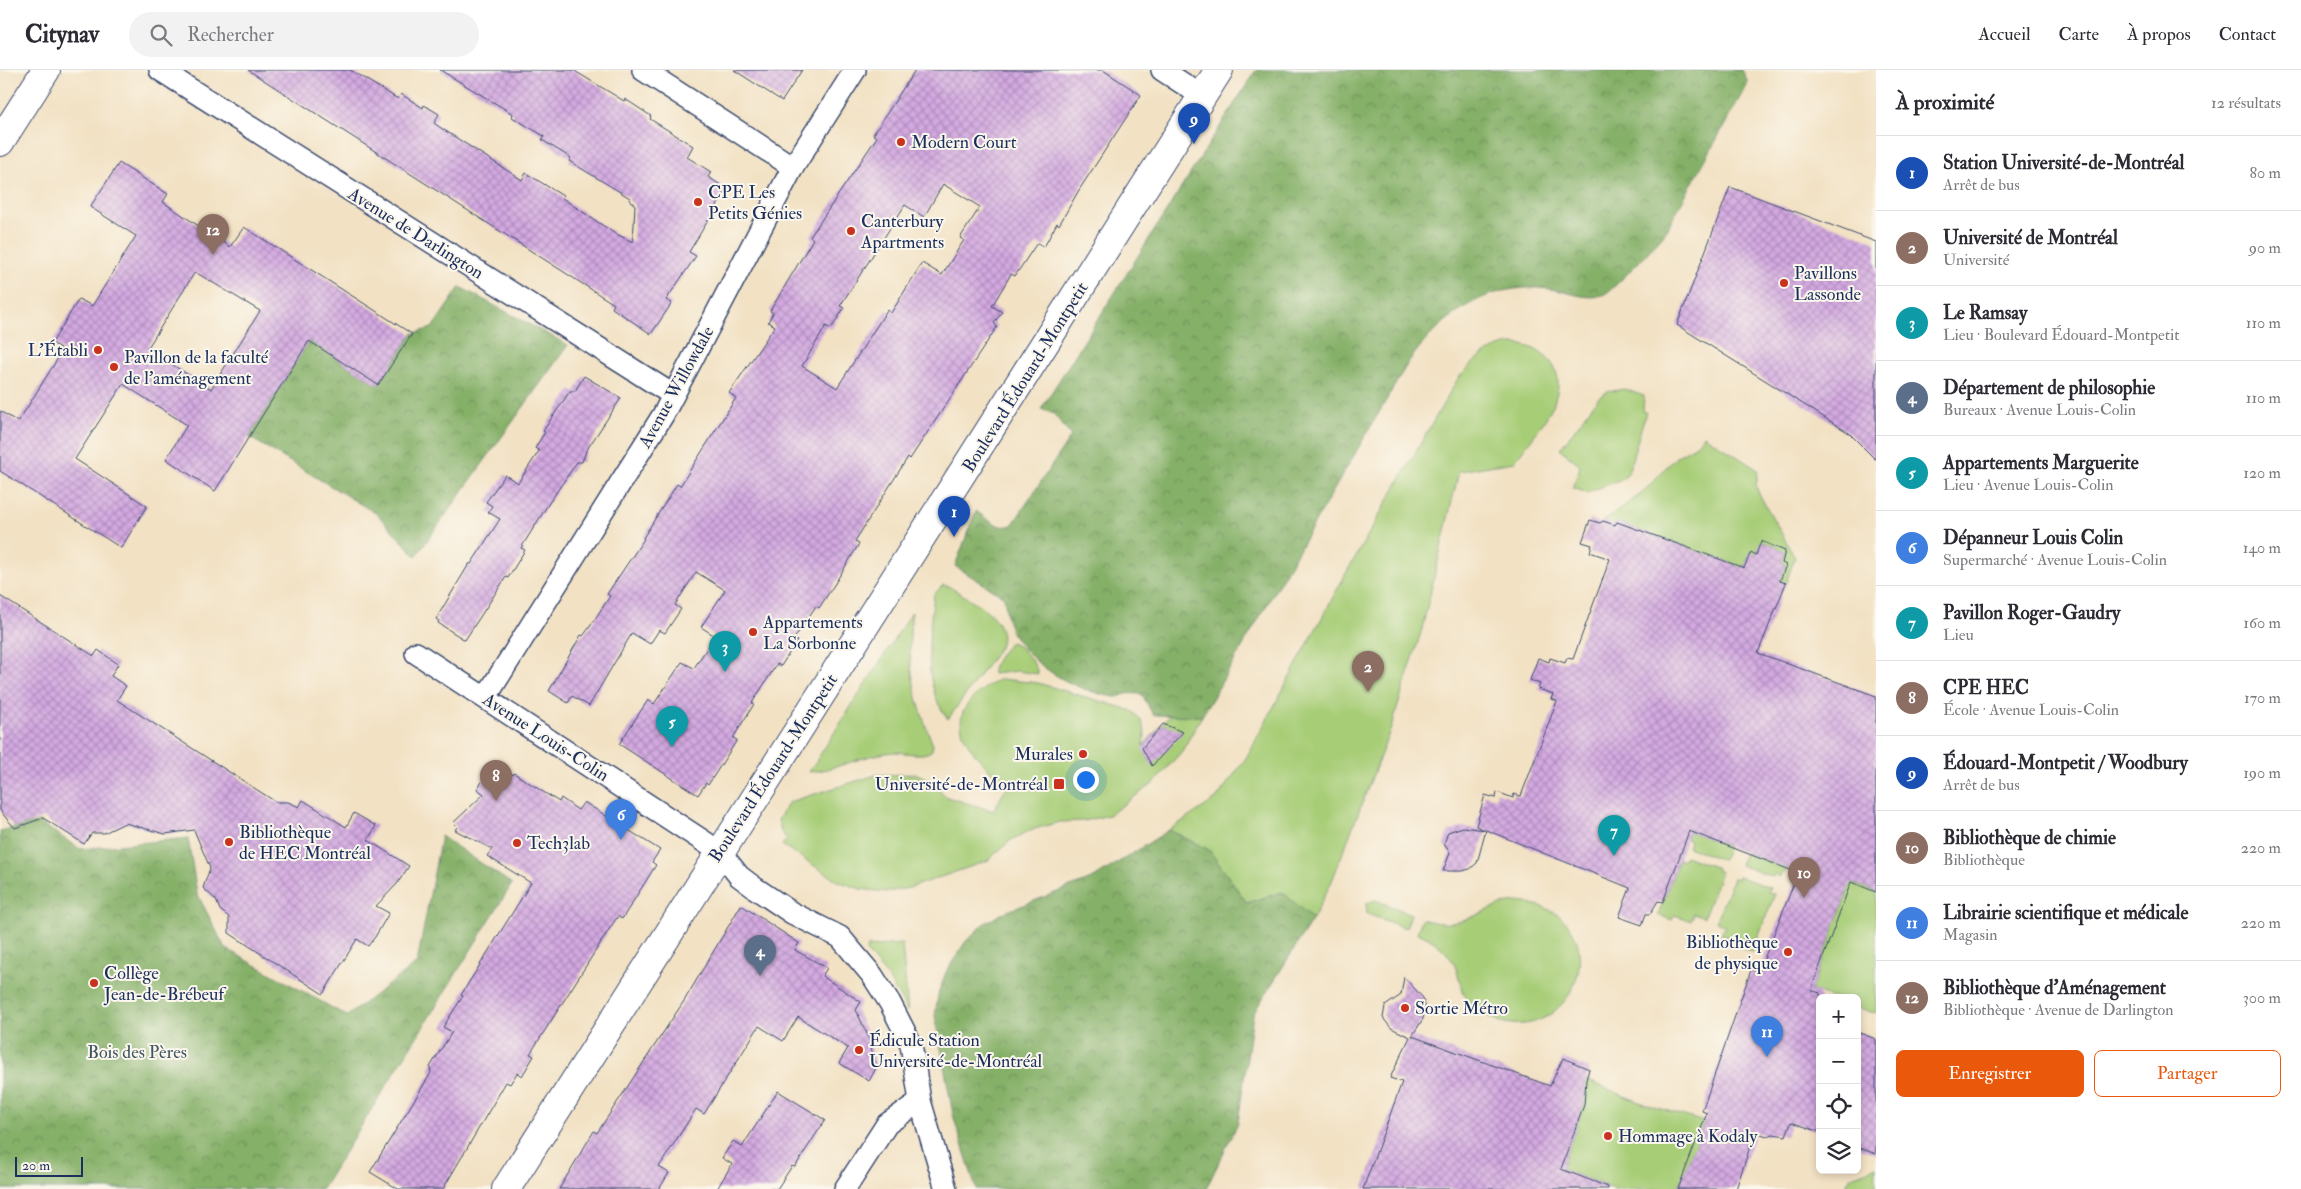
<!DOCTYPE html>
<html lang="fr">
<head>
<meta charset="utf-8">
<style>
  :root { --surface:#fff; --page:#f2f2f3; --text:#2b2b33; --muted:#7c7c81; --line:#e1e1e2; --accent:#ea580c }
  body { margin:0; font-family:"IM FELL Double Pica",serif; background:var(--page); color:var(--text) }
  .controls { position:absolute; right:15px; bottom:15px; display:grid; overflow:hidden; border-radius:8px; box-shadow:0 2px 8px #0003 }
  .controls button { width:45px; height:45px; display:grid; place-items:center; padding:0; border:0; border-bottom:1px solid var(--line); background:var(--surface); color:var(--text); font:25px sans-serif }
  .scale { position:absolute; left:15px; bottom:12px; width:68px; box-sizing:border-box; padding-left:5px; border:2px solid #1b2f5e; border-top:0; font-size:14px; line-height:18px; white-space:nowrap; color:#1b2f5e; -webkit-text-stroke:4px #fbf7ec; paint-order:stroke }
  .you { position:absolute; left:1085px; top:709px; width:18px; height:18px; margin:-12px; border:4px solid #fff; border-radius:50%; background:#1a73e8; box-shadow:0 0 0 8px #1a73e833 }
  .badge { display:grid; place-items:center; width:32px; height:32px; border-radius:50%; background:var(--accent); color:#fff; font-size:16px; font-weight:700 }
  .pin { position:absolute; translate:-50% -41px; filter:drop-shadow(0 1px 2px #0008) }
  .pin::after { content:''; position:absolute; top:26px; width:18px; height:15px; background:inherit; clip-path:polygon(0 0,100% 0,50% 100%) }
  .list { margin:0; padding:0; list-style:none }
  h2 { display:flex; justify-content:space-between; align-items:center; height:65px; margin:0; padding:0 20px; font-size:21px }
  h2 small { font-size:16px; font-weight:400; color:var(--muted) }
  .list li { display:grid; grid-template-columns:32px 1fr auto; gap:15px; align-items:center; box-sizing:border-box; height:75px; padding:0 20px; border-top:1px solid var(--line) }
  .list b { display:block; font-size:19px; white-space:nowrap }
  .list p { margin:0; font-size:16px; white-space:nowrap; color:var(--muted) }
  .list em { font-size:16px; font-style:normal; color:var(--muted) }
  .actions { display:flex; gap:10px; padding:15px 20px }
  .actions a { flex:1; padding:11px 0; border:1px solid var(--accent); border-radius:8px; text-align:center; font-size:18px; color:var(--accent) }
  .actions .main { background:var(--accent); color:#fff }
  .icon { flex:none; width:28px; height:28px; fill:none; stroke:currentColor; stroke-width:2; stroke-linecap:round; stroke-linejoin:round }
  .map { position:relative; flex:none; width:1876px; height:1119px; overflow:hidden }
  header { display:flex; align-items:center; gap:30px; box-sizing:border-box; height:70px; padding:0 25px; background:var(--surface); border-bottom:1px solid var(--line) }
  header strong { font-size:24px }
  nav { display:flex; gap:28px; margin-inline-start:auto; font-size:18px }
  .search { width:350px; height:45px; background:var(--page); display:flex; align-items:center; gap:12px; box-sizing:border-box; padding:0 18px; border-radius:28px; color:var(--muted); font-size:19px }
  main { display:flex }
  aside { flex:1; background:var(--surface) }
  .map>svg:first-child { display:block }
</style>
</head>
<body>
<header>
<strong>Citynav</strong>
<div class="search"><svg class="icon" aria-label="search" viewBox="0 0 24 24"><circle cx="10" cy="10" r="6"/><path d="M15 15l6 6"/></svg>Rechercher</div>
<nav><a>Accueil</a><a>Carte</a><a>À propos</a><a>Contact</a></nav>
</header>
<main>
<div class="map">
<svg width="1876" height="1119" viewBox="0 0 1876 1119">
  <defs>
    <pattern id="forest-crowns" width="20" height="18" patternUnits="userSpaceOnUse" patternTransform="scale(1.25)"><rect width="20" height="18" fill="#85b068"/><path d="M2 6a3 3 0 1 1 6 0M12 15a3 3 0 1 1 6 0" fill="none" stroke="#6c9059"/></pattern>
    <pattern id="building-cross-hatch" width="8" height="8" patternUnits="userSpaceOnUse" patternTransform="scale(1.25)"><rect width="8" height="8" fill="#d4a9e1"/><path d="M0 0l8 8M0 8l8-8" fill="none" stroke="#ab8aba"/></pattern>
  </defs>
  <rect width="100%" height="100%" fill="#fbf7ec"/>
  <filter id="ink" filterUnits="userSpaceOnUse"><feTurbulence type="fractalNoise" baseFrequency=".02" numOctaves="2"/><feDisplacementMap in="SourceGraphic" scale="10" xChannelSelector="R" yChannelSelector="G"/><feConvolveMatrix kernelMatrix="1 2 1 2 8 2 1 2 1" color-interpolation-filters="sRGB"/></filter>
  <filter id="wash" filterUnits="userSpaceOnUse"><feTurbulence type="fractalNoise" baseFrequency=".0096" numOctaves="4" result="noise"/><feDisplacementMap in="SourceGraphic" scale="20" xChannelSelector="R" yChannelSelector="G"/><feGaussianBlur stdDeviation="1.12" result="paint"/><feColorMatrix in="noise" values="0 0 0 0 0 0 0 0 0 0 0 0 0 0 0 0 0 1.4 0 .05"/><feComposite in="paint" operator="in"/></filter>
  <g filter="url(#wash)">
    <rect width="100%" height="100%" fill="#f2e1c3"/>
    <g fill="#a7cd77" stroke="#617e6a">
      <path d="M1512 274C1527 274 1540 280 1550 291 1576 323 1532 366 1514 392L1459 401 1422 559 1391 658 1332 811 1313 849 1282 822 1247 833 1209 780 1169 760 1216 729 1246 688 1345 505 1457 310C1472 292 1488 277 1512 274Z"/>
      <polygon points="1624,319 1644,326 1643,341 1646,342 1628,403 1624,408 1587,423 1573,418 1580,397 1578,393 1560,379 1599,327 1607,322"/>
      <polygon points="1704,365 1758,400 1756,416 1759,424 1795,487 1786,513 1780,511 1786,495 1782,493 1785,481 1761,471 1756,485 1750,483 1744,498 1617,452 1615,455 1603,451 1641,424 1677,386 1695,376"/>
      <path d="M943 515 950 517C971 531 1011 547 1000 577L948 649C921 615 929 564 934 524Z"/>
      <path d="M912 542C905 592 915 629 933 675L932 680C925 688 904 682 894 682 864 684 838 700 809 702Z"/>
      <path d="M1012 572C1021 576 1037 594 1038 604L1017 601 993 604C991 595 1005 576 1012 572Z"/>
      <path d="M1000 609 1038 613 1130 640C1143 648 1148 662 1143 676L1170 645 1202 646 1182 681 1155 712 1109 745 1084 751 1060 752 1031 760 1011 770 987 791 909 818 887 822 860 819 838 811 782 775 787 769 781 762 778 750 789 732 876 705 917 704 928 709 947 727 993 741 1007 717C967 678 931 646 1000 609Z"/>
      <polygon points="1689,761 1728,776 1723,790 1688,777 1690,771 1686,769"/>
      <polygon points="1745,783 1786,798 1784,804 1781,803 1780,807 1774,804 1773,807 1740,795"/>
      <polygon points="1685,786 1717,798 1717,801 1721,802 1704,847 1694,843 1691,851 1675,845 1672,850 1658,845 1679,789 1683,790"/>
      <polygon points="1829,804 1876,822 1876,944 1857,937 1857,928 1832,928 1811,920 1848,821"/>
      <polygon points="1738,806 1770,818 1768,822 1775,824 1752,882 1736,875 1737,870 1721,864 1725,856 1716,852 1733,808 1737,809"/>
      <polygon points="1375,830 1411,844 1406,858 1367,844 1366,834"/>
      <path d="M1515 832C1529 833 1543 835 1555 843 1594 869 1583 926 1546 947 1519 962 1486 953 1468 929 1461 921 1460 911 1457 901 1451 883 1434 869 1417 863L1422 849C1465 863 1476 838 1515 832Z"/>
      <polygon points="902,874 908,942 888,907 866,881 867,877"/>
      <polygon points="1586,1010 1639,1032 1704,1052 1678,1119 1613,1119 1561,1099 1584,1035"/>
      <polygon points="1876,1096 1876,1119 1844,1119 1850,1108"/>
    </g>
    <g fill="url(#forest-crowns)" stroke="#507063">
      <path d="M1256 0H1742L1748 13 1664 164C1656 174 1613 221 1603 225 1585 231 1567 221 1550 219 1488 211 1444 244 1409 291L1202 646 1153 645 1142 624C1137 624 1131 623 1126 624 1122 625 1120 627 1115 627 1076 621 1035 599 1013 564 1007 553 1006 539 1004 527L955 496 976 441C986 448 1000 462 1013 454L1071 366 1054 344 1041 339Z"/>
      <polygon points="460,217 568,275 416,486 377,444 249,367 309,271 378,315 412,264 432,258"/>
      <polygon points="39,752 80,779 188,768 197,823 225,878 347,946 417,893 441,766 512,814 322,1119 0,1119 0,761"/>
      <polygon points="1169,760 1209,780 1247,833 1282,822 1313,849 1253,944 1238,1053 1206,1119 976,1119 953,1045 935,946 938,925 946,902 966,871 985,853 1005,842 1094,808"/>
    </g>
    <g id="blocks">
      <g fill="url(#building-cross-hatch)" fill-rule="evenodd">
        <polygon points="248,0 350,0 398,29 401,24 423,38 424,35 439,44 434,53 441,58 522,110 526,103 563,126 562,128 614,163 633,172 635,135 629,130 630,128 569,91 571,88 542,70 544,66 512,47 513,44 440,0 573,0 624,31 625,29 651,46 650,49 693,76 687,87 711,102 708,107 727,119 689,182 696,186 666,230 672,233 651,264 612,238 614,234"/>
        <polygon points="734,0 802,0 782,31"/>
        <path d="M915 0H1103L1141 25 1079 120 1059 155 1057 153 1044 177 1037 173 1015 206 1011 204 992 236 1002 242 994 253 997 257 910 389 908 387 855 471 859 474 834 515 819 538 816 536 794 569 797 571 781 596 777 594 752 633 754 634 733 668 737 670 708 715 706 713 698 725 619 674 648 630 654 634 682 592 694 598 715 566 701 557 725 520 696 502 675 535 681 539 665 563 659 560 650 574 632 563 589 636 572 626 568 633 549 621 581 565 583 566 589 558 610 526 607 524 644 469 643 468 677 414 680 416 736 328 729 323 775 256 768 252 773 243 770 241 813 169 810 167 877 67 873 65ZM943 114 980 137 960 168 964 170 942 205 922 193 891 243 887 240 837 318 802 296 826 256 831 259 844 238 840 236 905 135 924 147Z"/>
        <path d="M119 93 168 124 163 132 230 177 244 157 412 264 378 315 309 271 215 421 166 389 187 355 123 314 75 389 147 436 121 478 0 401V341L18 352 63 280 52 273 66 250 79 229 92 236 136 166 90 137ZM195 202 260 241 211 319 147 279Z"/>
        <polygon points="1730,117 1876,172 1876,390 1849,363 1677,255"/>
        <polygon points="584,306 621,328 586,381 582,392 577,392 549,433 521,478 525,480 508,508 506,507 465,570 438,553 439,551 436,549 469,494 471,494 500,449 488,442 492,436 486,432 505,405 518,413 539,381 535,378 545,362 543,361 570,321 575,321"/>
        <polygon points="1590,450 1600,453 1603,451 1615,455 1617,452 1744,498 1751,482 1756,485 1761,471 1785,481 1782,493 1786,495 1780,511 1786,513 1758,583 1876,626 1876,822 1851,812 1811,920 1820,923 1820,1062 1791,1052 1786,1066 1773,1064 1767,1066 1755,1062 1736,1119 1678,1119 1707,1043 1702,1041 1751,900 1760,899 1798,803 1689,761 1663,832 1658,831 1650,844 1646,844 1642,855 1619,847 1630,818 1486,760 1477,793 1470,799 1462,801 1443,801 1450,783 1444,774 1448,762 1463,757 1485,760 1476,756 1485,725 1496,728 1497,722 1513,728 1514,724 1521,726 1557,631 1551,629 1553,624 1538,619 1540,614 1530,610 1538,588 1549,592 1550,588 1565,593 1567,588 1573,589 1610,489 1590,482 1592,475 1582,472"/>
        <polygon points="0,526 94,586 98,580 118,594 111,606 126,616 117,630 276,732 288,732 299,737 303,730 346,757 354,743 376,756 368,770 409,796 397,814 376,836 389,843 375,867 368,876 357,869 323,924 229,863 229,847 220,840 216,830 203,818 210,798 194,760 165,764 125,753 104,763 92,763 84,774 43,748 15,758 6,748 0,740"/>
        <polygon points="1163,654 1183,662 1152,696 1142,678"/>
        <polygon points="496,692 513,705 514,703 559,732 561,728 578,740 584,732 660,780 652,792 656,795 622,849 618,846 610,858 530,984 534,986 522,1006 517,1003 510,1014 506,1012 443,1119 398,1119 370,1102 431,1003 430,997 452,962 443,957 463,926 461,925 531,813 487,786 492,779 455,760 457,757 453,753 484,724 477,719"/>
        <polygon points="741,835 799,873 795,880 827,898 822,906 861,932 856,940 868,966 876,998 869,1011 839,993 848,978 798,947 783,971 759,956 704,1044 696,1039 659,1097 669,1103 659,1119 559,1119 594,1061 597,1063 684,931"/>
        <polygon points="1404,907 1423,928 1425,936 1423,949 1412,966 1550,1016 1563,988 1589,999 1586,1010 1584,1035 1561,1099 1608,1117 1608,1119 1363,1119 1402,1012 1390,1008 1410,967 1391,958 1383,948 1385,936 1401,925"/>
        <polygon points="1857,962 1876,969 1876,1084 1857,1077"/>
        <polygon points="778,1021 825,1050 795,1097 792,1096 777,1119 717,1119 732,1094 722,1088 733,1071 742,1077"/>
      </g>
    </g>
  </g>
  <g filter="url(#ink)">
    <use href="#blocks" fill-opacity="0" stroke="#3b4a6d" stroke-width="1"/>
    <g fill="none" stroke-linecap="round" stroke-linejoin="round">
      <g stroke="#3b4a6d" stroke-width="24">
        <g id="minor">
          <polyline points="160,0 673,325"/>
          <polyline points="643,0 793,97"/>
          <polyline points="1162,0 1202,26"/>
          <polyline points="416,583 720,782 739,806 755,818 792,843 840,867 872,905 890,933 911,974 920,1031 946,1119"/>
          <polyline points="486,627 663,345 793,97 855,0"/>
          <polyline points="845,1119 887,1054 920,1031"/>
        </g>
      </g>
      <g stroke="#3b4a6d" stroke-width="30">
        <path id="tertiary" d="M506 1119C742 745 983 374 1219 0"/>
      </g>
      <g stroke="#3b4a6d" stroke-width="30">
        <polyline id="secondary" points="0,72 46,0"/>
      </g>
      <use href="#minor" stroke="#fff" stroke-width="21"/>
      <use href="#tertiary" stroke="#fff" stroke-width="28"/>
      <use href="#secondary" stroke="#fff" stroke-width="28"/>
    </g>
  </g>
  <g fill="#c8321e" stroke="#fbf7ec" stroke-width="2">
    <circle cx="901" cy="72" r="5"/>
    <circle cx="698" cy="132" r="5"/>
    <circle cx="851" cy="161" r="5"/>
    <circle cx="1784" cy="213" r="5"/>
    <circle cx="98" cy="280" r="5"/>
    <circle cx="114" cy="297" r="5"/>
    <circle cx="753" cy="562" r="5"/>
    <circle cx="1083" cy="684" r="5"/>
    <rect x="1053" y="708" width="12" height="12" rx="2.5"/>
    <circle cx="229" cy="772" r="5"/>
    <circle cx="517" cy="773" r="5"/>
    <circle cx="1788" cy="882" r="5"/>
    <circle cx="94" cy="913" r="5"/>
    <circle cx="1405" cy="938" r="5"/>
    <circle cx="859" cy="980" r="5"/>
    <circle cx="1608" cy="1066" r="5"/>
  </g>
  <g text-anchor="middle" stroke-width="4" stroke-linejoin="round" paint-order="stroke">
    <g font-size="18" fill="#1b2f5e" stroke="#fbf7ec" text-anchor="start">
      <text x="911" y="78">Modern Court</text>
      <text x="708" y="128">CPE Les<tspan x="708" dy="21">Petits Génies</tspan></text>
      <text x="861" y="157">Canterbury<tspan x="861" dy="21">Apartments</tspan></text>
      <text x="1794" y="209">Pavillons<tspan x="1794" dy="21">Lassonde</tspan></text>
      <text x="88" y="286" text-anchor="end">L'Établi</text>
      <text x="124" y="293">Pavillon de la faculté<tspan x="124" dy="21">de l'aménagement</tspan></text>
      <text x="763" y="558">Appartements<tspan x="763" dy="21">La Sorbonne</tspan></text>
      <text x="1073" y="690" text-anchor="end">Murales</text>
      <text x="1048" y="720" text-anchor="end">Université-de-Montréal</text>
      <text x="239" y="768">Bibliothèque<tspan x="239" dy="21">de HEC Montréal</tspan></text>
      <text x="527" y="779">Tech3lab</text>
      <text x="1778" y="878" text-anchor="end">Bibliothèque<tspan x="1778" dy="21">de physique</tspan></text>
      <text x="104" y="909">Collège<tspan x="104" dy="21">Jean-de-Brébeuf</tspan></text>
      <text x="1415" y="944">Sortie Métro</text>
      <text x="869" y="976">Édicule Station<tspan x="869" dy="21">Université-de-Montréal</tspan></text>
      <text x="1618" y="1072">Hommage à Kodaly</text>
    </g>
    <g font-size="18" fill="#1b2f5e" stroke="#fbf7ec">
      <text transform="translate(416 163) rotate(32)" y="6">Avenue de Darlington</text>
      <text transform="translate(1025 307) rotate(-58)" y="6">Boulevard Édouard-Montpetit</text>
      <text transform="translate(676 317) rotate(-61)" y="6">Avenue Willowdale</text>
      <text transform="translate(546 667) rotate(33)" y="6">Avenue Louis-Colin</text>
      <text transform="translate(773 698) rotate(-57)" y="6">Boulevard Édouard-Montpetit</text>
    </g>
    <g font-size="18" fill="#3e5664" stroke="#fbf7ec">
      <text x="137" y="988">Bois des Pères</text>
    </g>
  </g>
</svg>
<div class="controls">
<button>+</button>
<button>−</button>
<button><svg class="icon" aria-label="locate" viewBox="0 0 24 24"><circle cx="12" cy="12" r="6"/><path d="M12 2v4M12 18v4M2 12h4M18 12h4"/></svg></button>
<button><svg class="icon" aria-label="layers" viewBox="0 0 24 24"><path d="M12 4l9 5-9 5-9-5zM3 14l9 5 9-5"/></svg></button>
</div>
<div class="scale">20 m</div>
<div class="you"></div>
<div class="pin badge" style="left:954px;top:467px;background:#1a4fb4">1</div>
<div class="pin badge" style="left:1368px;top:622px;background:#8d6e63">2</div>
<div class="pin badge" style="left:725px;top:602px;background:#0f9aa8">3</div>
<div class="pin badge" style="left:760px;top:906px;background:#5c6f8a">4</div>
<div class="pin badge" style="left:672px;top:677px;background:#0f9aa8">5</div>
<div class="pin badge" style="left:621px;top:770px;background:#3f7fe0">6</div>
<div class="pin badge" style="left:1614px;top:786px;background:#0f9aa8">7</div>
<div class="pin badge" style="left:496px;top:731px;background:#8d6e63">8</div>
<div class="pin badge" style="left:1194px;top:74px;background:#1a4fb4">9</div>
<div class="pin badge" style="left:1804px;top:828px;background:#8d6e63">10</div>
<div class="pin badge" style="left:1767px;top:987px;background:#3f7fe0">11</div>
<div class="pin badge" style="left:213px;top:185px;background:#8d6e63">12</div>
</div>
<aside>
<h2>À proximité<small>12 résultats</small></h2>
<ul class="list">
<li><span class="badge" style="background:#1a4fb4">1</span><div><b>Station Université-de-Montréal</b><p>Arrêt de bus</p></div><em>80 m</em></li>
<li><span class="badge" style="background:#8d6e63">2</span><div><b>Université de Montréal</b><p>Université</p></div><em>90 m</em></li>
<li><span class="badge" style="background:#0f9aa8">3</span><div><b>Le Ramsay</b><p>Lieu · Boulevard Édouard-Montpetit</p></div><em>110 m</em></li>
<li><span class="badge" style="background:#5c6f8a">4</span><div><b>Département de philosophie</b><p>Bureaux · Avenue Louis-Colin</p></div><em>110 m</em></li>
<li><span class="badge" style="background:#0f9aa8">5</span><div><b>Appartements Marguerite</b><p>Lieu · Avenue Louis-Colin</p></div><em>120 m</em></li>
<li><span class="badge" style="background:#3f7fe0">6</span><div><b>Dépanneur Louis Colin</b><p>Supermarché · Avenue Louis-Colin</p></div><em>140 m</em></li>
<li><span class="badge" style="background:#0f9aa8">7</span><div><b>Pavillon Roger-Gaudry</b><p>Lieu</p></div><em>160 m</em></li>
<li><span class="badge" style="background:#8d6e63">8</span><div><b>CPE HEC</b><p>École · Avenue Louis-Colin</p></div><em>170 m</em></li>
<li><span class="badge" style="background:#1a4fb4">9</span><div><b>Édouard-Montpetit / Woodbury</b><p>Arrêt de bus</p></div><em>190 m</em></li>
<li><span class="badge" style="background:#8d6e63">10</span><div><b>Bibliothèque de chimie</b><p>Bibliothèque</p></div><em>220 m</em></li>
<li><span class="badge" style="background:#3f7fe0">11</span><div><b>Librairie scientifique et médicale</b><p>Magasin</p></div><em>220 m</em></li>
<li><span class="badge" style="background:#8d6e63">12</span><div><b>Bibliothèque d'Aménagement</b><p>Bibliothèque · Avenue de Darlington</p></div><em>300 m</em></li>
</ul>
<div class="actions"><a class="main">Enregistrer</a><a>Partager</a></div>
</aside>
</main>
</body>
</html>
